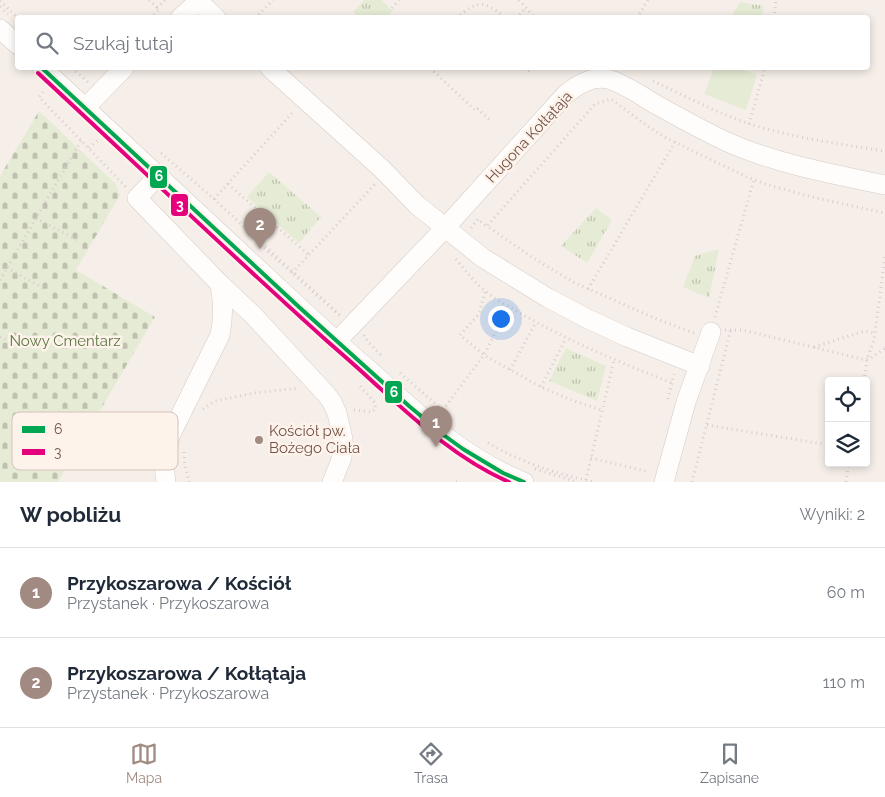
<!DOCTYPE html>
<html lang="pl">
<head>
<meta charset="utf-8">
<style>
  :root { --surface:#fff; --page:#f6f6f7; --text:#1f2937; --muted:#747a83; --line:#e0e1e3; --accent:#a08a82 }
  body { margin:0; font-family:Raleway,sans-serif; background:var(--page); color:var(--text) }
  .controls { position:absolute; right:15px; bottom:15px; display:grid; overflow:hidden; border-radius:5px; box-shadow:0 2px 8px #0003 }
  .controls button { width:45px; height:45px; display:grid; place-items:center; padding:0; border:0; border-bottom:1px solid var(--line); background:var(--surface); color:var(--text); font:25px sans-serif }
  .you { position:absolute; left:500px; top:318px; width:18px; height:18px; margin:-12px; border:4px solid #fff; border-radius:50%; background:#1a73e8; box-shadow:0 0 0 8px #1a73e833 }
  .badge { display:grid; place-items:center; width:32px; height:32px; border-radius:50%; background:var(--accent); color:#fff; font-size:16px; font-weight:700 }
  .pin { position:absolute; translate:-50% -41px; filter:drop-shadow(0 1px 2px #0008) }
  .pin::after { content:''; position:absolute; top:26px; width:18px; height:15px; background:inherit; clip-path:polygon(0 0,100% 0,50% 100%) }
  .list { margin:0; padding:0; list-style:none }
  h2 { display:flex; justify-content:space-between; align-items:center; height:65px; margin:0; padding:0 20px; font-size:21px }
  h2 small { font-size:16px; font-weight:400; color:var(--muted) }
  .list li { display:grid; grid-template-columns:32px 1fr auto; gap:15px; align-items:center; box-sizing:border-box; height:90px; padding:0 20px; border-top:1px solid var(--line) }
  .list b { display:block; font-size:19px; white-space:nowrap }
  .list p { margin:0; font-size:16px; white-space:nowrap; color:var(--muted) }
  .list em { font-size:16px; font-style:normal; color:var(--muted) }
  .icon { flex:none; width:28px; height:28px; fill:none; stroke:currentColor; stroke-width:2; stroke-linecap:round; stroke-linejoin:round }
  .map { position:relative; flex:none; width:885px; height:482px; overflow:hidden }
  .search { position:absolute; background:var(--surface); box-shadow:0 2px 8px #0003; left:15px; right:15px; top:15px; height:55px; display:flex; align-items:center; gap:12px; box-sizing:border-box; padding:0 18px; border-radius:5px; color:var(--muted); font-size:19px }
  .sheet { height:245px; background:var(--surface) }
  nav { display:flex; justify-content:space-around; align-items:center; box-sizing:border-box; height:70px; border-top:1px solid var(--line); background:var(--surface); font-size:14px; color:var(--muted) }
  nav a { display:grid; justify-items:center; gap:2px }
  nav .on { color:var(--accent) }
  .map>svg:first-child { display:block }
</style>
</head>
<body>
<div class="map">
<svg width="885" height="482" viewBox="0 0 885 482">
  <defs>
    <pattern id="cemetery-stones" width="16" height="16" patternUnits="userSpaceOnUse" patternTransform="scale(1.25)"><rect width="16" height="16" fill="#e6ebd5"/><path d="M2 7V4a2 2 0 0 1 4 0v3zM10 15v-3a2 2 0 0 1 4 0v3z" fill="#bfc1af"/></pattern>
    <pattern id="park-tufts" width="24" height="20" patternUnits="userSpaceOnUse" patternTransform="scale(1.25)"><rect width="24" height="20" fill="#e6ebd5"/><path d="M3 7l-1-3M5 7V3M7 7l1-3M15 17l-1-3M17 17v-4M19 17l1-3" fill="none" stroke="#bfc1af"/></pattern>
  </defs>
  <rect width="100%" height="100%" fill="#f6efe9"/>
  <polygon fill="url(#cemetery-stones)" points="39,111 116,184 120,195 76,270 155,317 58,482 0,482 0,176"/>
  <g fill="url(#park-tufts)">
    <polygon points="364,0 382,0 393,11 387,17 359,17 353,12"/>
    <polygon points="740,2 764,6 762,17 731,17"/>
    <polygon points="269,172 321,217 299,243 247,197"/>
    <polygon points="596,208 612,220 587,263 561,246"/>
    <polygon points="719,249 709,298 683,287 695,256"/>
    <polygon points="566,348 606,366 597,401 549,381"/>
  </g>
  <polygon fill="#e6ebd5" points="714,68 737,68 757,75 746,110 704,94"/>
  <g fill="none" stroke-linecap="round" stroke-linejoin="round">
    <g stroke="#d4cbc6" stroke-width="20">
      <g id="minor">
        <polyline points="197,0 216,18"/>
        <polyline points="180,18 200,0"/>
        <polyline points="0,29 18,45"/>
        <path d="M42 68C128 147 213 227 299 307 324 330 349 353 375 375 420 417 466 459 524 482"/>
        <polyline points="270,68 382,169 417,205 483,258 548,298 588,319 627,337 700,366"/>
        <polyline points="85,108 124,68"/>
        <polyline points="158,176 137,198 220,284 253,315 326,394 332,402 337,413 343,439 342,457 333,480 332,482"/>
        <path d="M336 342 445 228 566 94C577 85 592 75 608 79 625 84 640 95 655 104 677 116 700 129 723 140 772 163 832 174 885 185"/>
        <path d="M166 482 165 475 164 457 171 434 220 335C224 317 223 301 220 284"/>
        <polyline points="664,482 686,402 711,332"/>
      </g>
    </g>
    <g stroke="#d7cdca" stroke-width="3" stroke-dasharray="1 4" stroke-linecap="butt">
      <polyline points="149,0 159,9 151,18"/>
      <polyline points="519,0 535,18"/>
      <polyline points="0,1 18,18"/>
      <polyline points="0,7 8,14"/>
      <polyline points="157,8 165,0"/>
      <polyline points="392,8 399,0"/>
      <polyline points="255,18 273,0"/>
      <path d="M456 18C479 0 483 0 506 18"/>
      <polyline points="516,18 526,8"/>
      <polyline points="637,18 648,0"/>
      <polyline points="774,18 776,0"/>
      <polyline points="72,68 88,82"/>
      <polyline points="430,68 476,111 478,109 491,121"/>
      <polyline points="528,71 532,68"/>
      <path d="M653 81C685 96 717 113 750 124 794 138 839 144 885 151"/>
      <polyline points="43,92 39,97 126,187"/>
      <polyline points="749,124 765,68"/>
      <polyline points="89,148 98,140"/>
      <polyline points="161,153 214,199 340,315"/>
      <polyline points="228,184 309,255"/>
      <polyline points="214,199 294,111"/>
      <polyline points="36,218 77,240"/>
      <polyline points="471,228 478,219 486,226"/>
      <polyline points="253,238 340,316"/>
      <path d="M456 259C465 270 473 281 484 290 494 299 508 306 520 313 568 341 619 362 672 383"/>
      <polyline points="7,268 43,288"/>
      <polyline points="292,273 375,184"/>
      <polyline points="0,280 81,141"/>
      <polyline points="588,289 675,142"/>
      <polyline points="485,292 479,314 460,335 484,355 541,387 574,401 602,410"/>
      <polyline points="715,317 754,179"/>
      <polyline points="725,330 742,330 755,333 862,359 871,358 885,348"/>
      <polyline points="694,333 657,319 575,283 533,258 487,226 595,104 611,99 646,125 666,138 747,177 768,185 812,197 885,213"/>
      <polyline points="364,335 369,343 381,355"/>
      <polyline points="0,337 14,344"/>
      <polyline points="814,347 865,331 875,333"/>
      <polyline points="510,370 536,322"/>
      <polyline points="400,373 445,412"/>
      <polyline points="864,381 867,359 874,340 885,256"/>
      <polyline points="541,387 566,338"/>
      <polyline points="668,399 674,374"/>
      <polyline points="203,409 215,401 254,393 299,388"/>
      <polyline points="354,410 372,412 376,408 374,402 360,386"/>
      <polyline points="443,410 484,355 509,306"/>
      <polyline points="707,425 829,445"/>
      <path d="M488 443C521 462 556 474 594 482"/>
      <polyline points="184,452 185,466 189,482"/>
      <polyline points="591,458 649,472"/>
      <polyline points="535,469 577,482"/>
      <polyline points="586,480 614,360"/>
      <polyline points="456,482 461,482"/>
      <polyline points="692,482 731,329"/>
      <polyline points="846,482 849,463"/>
    </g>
    <use href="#minor" stroke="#fefdfc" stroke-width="19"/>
    <g stroke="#fef3ea" stroke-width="8">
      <polyline id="bus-1" points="42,68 299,307 409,406 445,436 463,449 503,473 524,482"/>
    </g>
    <g stroke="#fef3ea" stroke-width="8">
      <path id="bus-2" d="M38 73C134 162 229 253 327 341 342 354 357 367 372 381 414 419 456 459 509 482"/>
    </g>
    <use href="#bus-1" stroke="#00a651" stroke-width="4"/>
    <use href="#bus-2" stroke="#e5007d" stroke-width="4"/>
  </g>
  <circle fill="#a08a82" stroke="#fef3ea" stroke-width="2" cx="259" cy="440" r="5"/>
  <g text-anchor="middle" stroke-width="5" stroke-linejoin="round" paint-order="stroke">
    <g font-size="15" fill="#72534b" stroke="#fef3ea">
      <text transform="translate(529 137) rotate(-47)" y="5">Hugona Kołłątaja</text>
    </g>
    <g font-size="15" fill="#5c7844" stroke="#fef3ea">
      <text x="65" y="346">Nowy Cmentarz</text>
    </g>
    <g font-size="15" fill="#72534b" stroke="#fef3ea" text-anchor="start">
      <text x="269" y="436">Kościół pw.<tspan x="269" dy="17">Bożego Ciała</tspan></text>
    </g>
  </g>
  <rect x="12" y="412" width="166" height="58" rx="8" fill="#fef3ea" stroke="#d4c3ba" stroke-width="1"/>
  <rect x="22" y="426" width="23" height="7" fill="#00a651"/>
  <rect x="22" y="449" width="23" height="6" fill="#e5007d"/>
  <g font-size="14" fill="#72534b">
    <text x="54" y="434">6</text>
    <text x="54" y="457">3</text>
  </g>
  <g stroke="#fef3ea" stroke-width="2">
    <rect x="149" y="165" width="19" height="24" rx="5" fill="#00a651"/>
    <rect x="170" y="193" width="19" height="24" rx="5" fill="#e5007d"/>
    <rect x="384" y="380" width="19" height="24" rx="5" fill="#00a651"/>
  </g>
  <g font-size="14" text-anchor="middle" font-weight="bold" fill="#fff">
    <text x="159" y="181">6</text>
    <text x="180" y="210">3</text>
    <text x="394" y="397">6</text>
  </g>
</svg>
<div class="controls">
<button><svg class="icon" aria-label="locate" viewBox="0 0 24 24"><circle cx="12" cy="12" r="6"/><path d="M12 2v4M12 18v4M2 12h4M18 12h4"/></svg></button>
<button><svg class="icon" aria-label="layers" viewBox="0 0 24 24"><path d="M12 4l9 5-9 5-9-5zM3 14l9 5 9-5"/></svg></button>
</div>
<div class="you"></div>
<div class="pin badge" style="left:436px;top:447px">1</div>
<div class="pin badge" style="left:260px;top:249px">2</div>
<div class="search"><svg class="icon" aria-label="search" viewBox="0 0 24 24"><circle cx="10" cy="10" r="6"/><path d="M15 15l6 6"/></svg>Szukaj tutaj</div>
</div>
<section class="sheet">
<h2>W pobliżu<small>Wyniki: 2</small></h2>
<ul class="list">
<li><span class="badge">1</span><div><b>Przykoszarowa / Kościół</b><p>Przystanek · Przykoszarowa</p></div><em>60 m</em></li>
<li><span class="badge">2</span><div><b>Przykoszarowa / Kołłątaja</b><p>Przystanek · Przykoszarowa</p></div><em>110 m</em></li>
</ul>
</section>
<nav>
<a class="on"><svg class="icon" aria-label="map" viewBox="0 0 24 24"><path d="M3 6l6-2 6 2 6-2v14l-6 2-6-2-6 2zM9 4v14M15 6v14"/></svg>Mapa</a>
<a><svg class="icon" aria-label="directions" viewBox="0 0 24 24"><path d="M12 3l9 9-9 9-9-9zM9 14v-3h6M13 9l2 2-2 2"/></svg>Trasa</a>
<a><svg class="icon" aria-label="saved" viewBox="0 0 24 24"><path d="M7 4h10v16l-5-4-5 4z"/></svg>Zapisane</a>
</nav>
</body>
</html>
